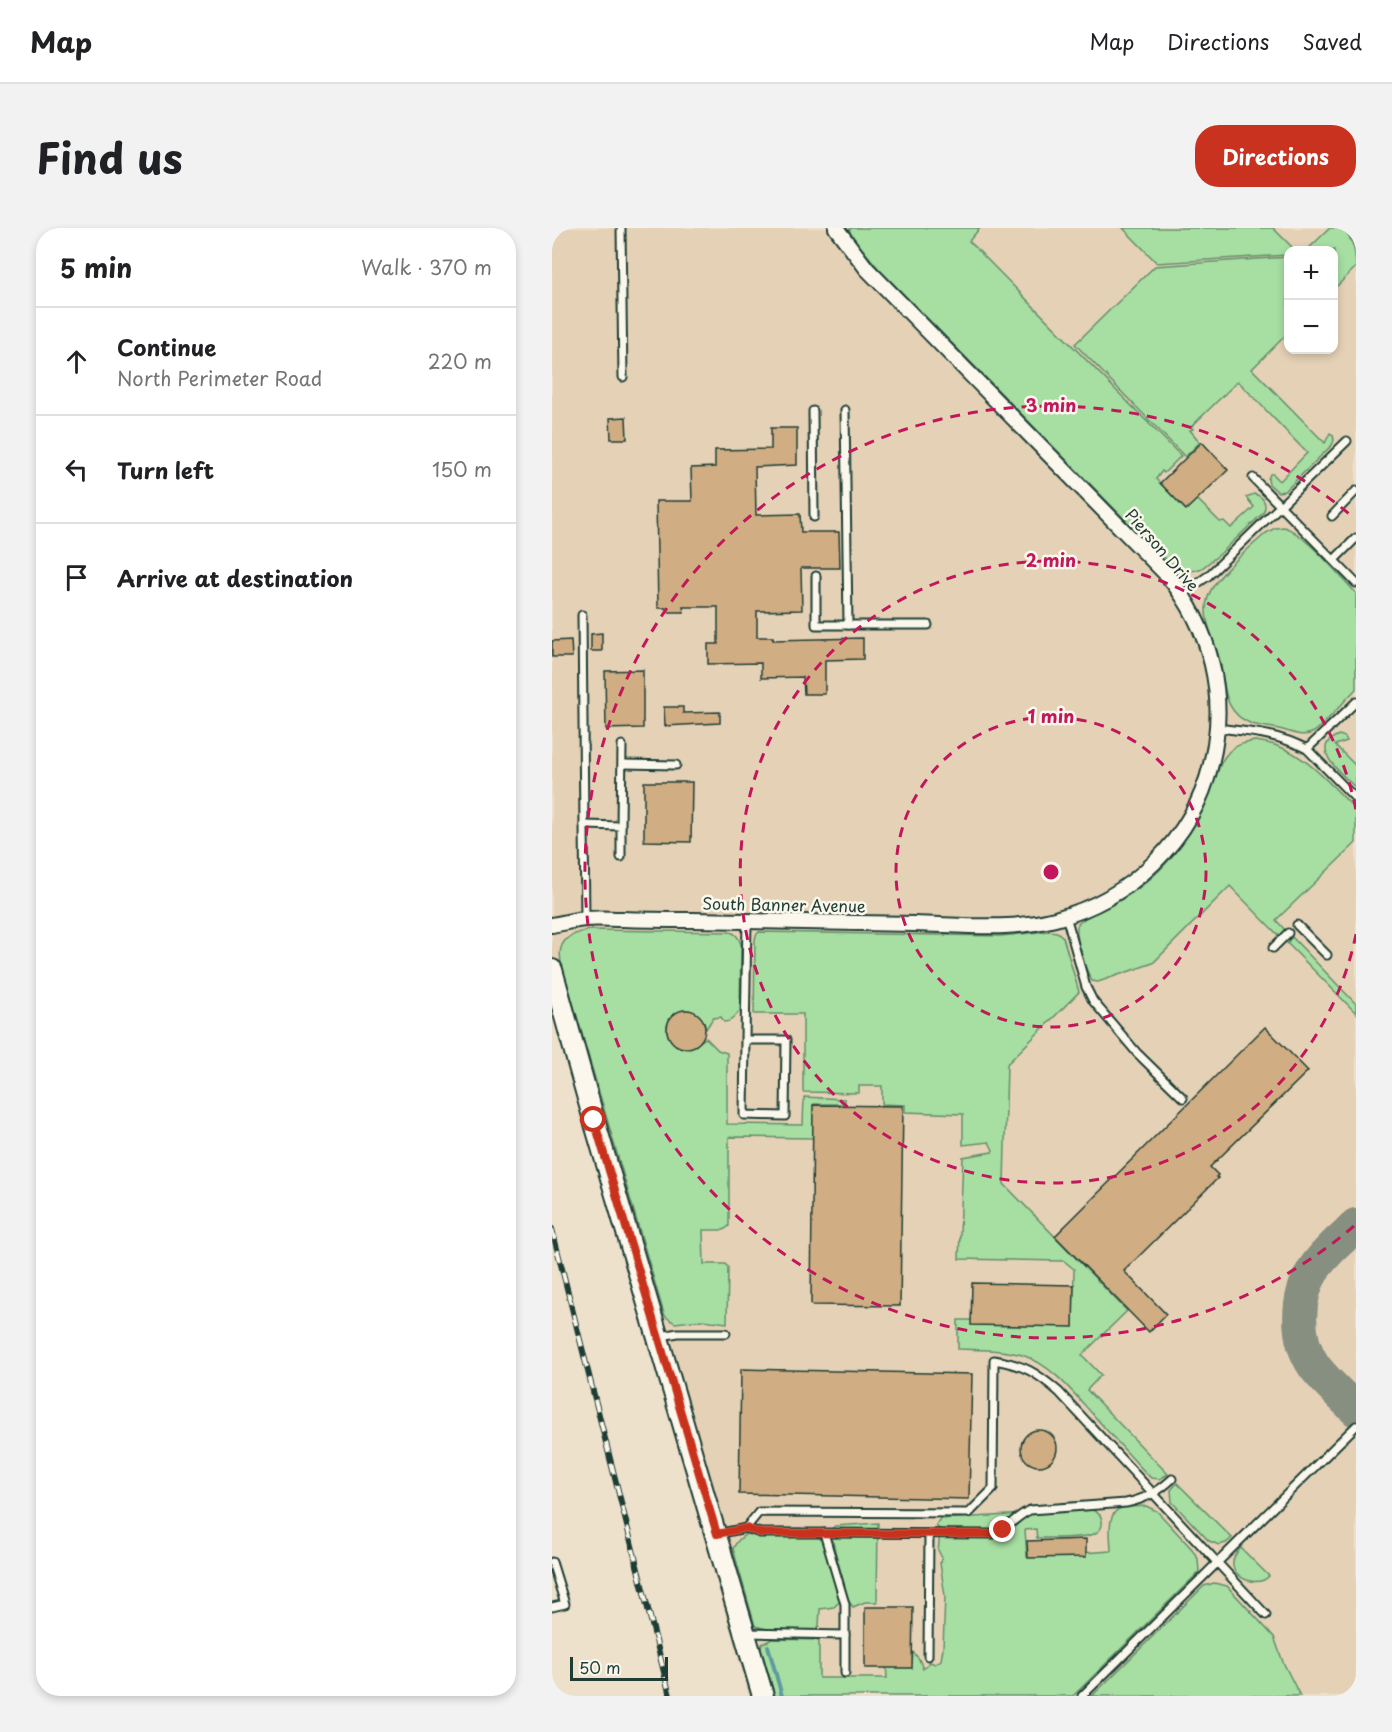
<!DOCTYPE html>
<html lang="en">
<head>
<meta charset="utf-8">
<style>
  :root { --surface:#fff; --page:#f2f2f2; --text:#202124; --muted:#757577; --line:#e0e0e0; --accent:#c8321e }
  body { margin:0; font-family:"Playpen Sans",sans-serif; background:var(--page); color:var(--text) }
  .controls { position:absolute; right:18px; top:18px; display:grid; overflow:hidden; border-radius:12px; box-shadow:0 3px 9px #0003 }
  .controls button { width:54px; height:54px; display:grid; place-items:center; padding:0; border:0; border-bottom:2px solid var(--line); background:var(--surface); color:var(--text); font:30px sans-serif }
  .scale { position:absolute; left:18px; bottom:15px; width:98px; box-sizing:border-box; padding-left:6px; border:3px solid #1f3d34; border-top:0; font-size:16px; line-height:21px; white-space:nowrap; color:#1f3d34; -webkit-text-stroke:4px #fbf7ec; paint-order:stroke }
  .stop { position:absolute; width:18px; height:18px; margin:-14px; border:4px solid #c8321e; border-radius:50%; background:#fff }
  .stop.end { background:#c8321e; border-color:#fff; box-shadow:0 2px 6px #0008 }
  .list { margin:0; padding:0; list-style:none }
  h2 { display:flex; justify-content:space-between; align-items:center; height:78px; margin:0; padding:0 24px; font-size:26px }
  h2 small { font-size:20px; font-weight:400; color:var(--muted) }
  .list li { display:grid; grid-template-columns:39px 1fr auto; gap:18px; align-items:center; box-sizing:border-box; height:108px; padding:0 24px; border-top:2px solid var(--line) }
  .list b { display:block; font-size:22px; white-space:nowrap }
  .list p { margin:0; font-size:20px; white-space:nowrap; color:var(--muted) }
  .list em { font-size:20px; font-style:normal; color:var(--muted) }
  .icon { flex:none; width:33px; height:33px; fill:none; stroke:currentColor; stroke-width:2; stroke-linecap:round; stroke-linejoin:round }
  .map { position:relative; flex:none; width:804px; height:1468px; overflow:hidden; border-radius:24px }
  header { display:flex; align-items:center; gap:36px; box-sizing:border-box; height:84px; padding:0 30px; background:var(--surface); border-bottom:2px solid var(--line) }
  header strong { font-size:28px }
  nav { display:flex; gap:33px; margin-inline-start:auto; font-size:21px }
  .intro { display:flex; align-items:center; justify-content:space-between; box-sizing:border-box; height:144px; padding:0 36px }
  h1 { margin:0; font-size:42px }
  .button { padding:15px 27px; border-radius:24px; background:var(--accent); color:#fff; font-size:21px; font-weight:700 }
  main { display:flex; gap:36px; padding:0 36px }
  aside { flex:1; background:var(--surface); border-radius:24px; box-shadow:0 3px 9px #0003 }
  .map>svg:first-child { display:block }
</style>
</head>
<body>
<header>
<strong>Map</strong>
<nav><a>Map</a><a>Directions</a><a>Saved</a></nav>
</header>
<div class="intro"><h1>Find us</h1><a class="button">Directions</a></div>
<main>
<aside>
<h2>5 min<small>Walk · 370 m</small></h2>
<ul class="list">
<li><svg class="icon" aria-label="ahead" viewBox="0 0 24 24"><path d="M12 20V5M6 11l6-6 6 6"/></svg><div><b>Continue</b><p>North Perimeter Road</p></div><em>220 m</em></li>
<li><svg class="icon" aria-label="left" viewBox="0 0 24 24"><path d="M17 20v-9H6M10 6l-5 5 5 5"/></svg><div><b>Turn left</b></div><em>150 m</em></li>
<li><svg class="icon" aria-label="arrive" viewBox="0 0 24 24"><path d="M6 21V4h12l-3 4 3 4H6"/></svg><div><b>Arrive at destination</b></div></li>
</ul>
</aside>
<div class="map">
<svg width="804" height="1468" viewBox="0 0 804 1468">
  <rect width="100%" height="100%" fill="#eee1cc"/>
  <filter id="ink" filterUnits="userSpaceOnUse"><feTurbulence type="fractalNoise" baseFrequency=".0167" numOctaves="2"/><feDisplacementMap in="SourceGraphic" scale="12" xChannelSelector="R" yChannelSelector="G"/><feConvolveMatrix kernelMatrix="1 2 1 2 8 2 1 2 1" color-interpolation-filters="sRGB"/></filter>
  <g filter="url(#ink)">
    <path fill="#e5d1b6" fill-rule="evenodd" d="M0 0H804V1468H197L0 783ZM736 22H782V122H736Z"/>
    <g fill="#a7dea2" stroke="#638e6b" stroke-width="1.5">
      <path d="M298 0H428L417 13 629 228 612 245 610 243 604 251 633 281 646 269V272L668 294 672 293 679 300 702 279 694 269 702 266C711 268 716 276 711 285L668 326 650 340 645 342 638 343 623 339 600 319 327 41 301 10 298 5Z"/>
      <polygon points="571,0 721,0 743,22 736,22 736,27 605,35"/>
      <path d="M778 0H791C801 13 804 23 804 39L782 61V22H755Z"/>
      <polygon points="736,29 736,105 700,141 773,215 778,205 781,207 782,212 780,217 733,263 726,264 717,256 716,251 718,246 721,246 728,253 755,225 686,153 639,199 641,201 638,202 648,214 633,229 523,116 603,38"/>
      <path d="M732 299C752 305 788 348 804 365V461C792 473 774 495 762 504 752 510 741 505 731 502 721 499 710 499 700 496 669 484 674 457 667 430 662 410 649 390 656 369 663 347 697 321 714 305L723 300Z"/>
      <path d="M787 507 793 509 795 513 783 517 804 538V560C792 548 754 519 787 507Z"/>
      <path d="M703 513C748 517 774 552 804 582V615L724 692 733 702 728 709 678 658 601 735 546 754 540 753C534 743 521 705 526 696 532 687 560 678 570 671 592 658 612 640 627 619 641 601 653 581 660 559 665 548 666 536 675 526 682 517 692 515 703 513Z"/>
      <path d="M39 702 178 704C184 705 187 710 189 716L188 783C183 788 180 794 172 794L169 789 161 790 154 801C141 762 99 793 121 814 124 818 129 820 133 820 142 821 147 813 154 810L166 822 175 825V896L251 897 252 869 293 871V876H262V910L177 909V998L172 1002H151L152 1036H173L176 1039 175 1095 150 1092 123 1095 114 1089 112 1086 16 758C5 729 0 707 39 702Z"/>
      <path d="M496 703 505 704 511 709 527 764 455 836 452 956 575 1083 530 1127 549 1147 535 1162 616 1246 608 1251 599 1250 594 1245C577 1227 560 1208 544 1190 523 1167 501 1137 470 1127 450 1121 427 1122 406 1121V1092H420V1097L521 1098 522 1041 512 1033 407 1031 411 929 440 924 441 922 437 914 411 917V886L353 884V877L330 876V858H307V865L251 864V786H202L203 712 204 707 207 704 449 708Z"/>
      <polygon points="740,709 804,776 804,785 735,715"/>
      <polygon points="625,1255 680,1310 674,1315 667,1317 657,1313 620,1274 619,1262"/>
      <path d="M594 1278 605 1283 640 1321 646 1331 647 1344 521 1468H223L209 1420 210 1416 220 1411 265 1412 267 1414V1450H335L334 1436 360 1435 361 1424 367 1431 371 1441 378 1434 383 1436 389 1432 391 1420 393 1368 388 1335 390 1330 386 1322C388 1315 386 1309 389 1302L384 1298 385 1295 388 1291 540 1282C546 1284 551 1288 550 1296 550 1300 546 1304 542 1306 530 1311 499 1310 485 1310L484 1301 473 1302 475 1329 559 1323C559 1310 553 1284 570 1280 578 1278 587 1279 594 1278Z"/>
      <polygon points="326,1295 325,1374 313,1374 301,1379 297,1374 282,1319 279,1301 283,1298"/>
      <path d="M248 1300C258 1301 264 1305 270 1312L288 1373 282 1379 268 1381 267 1398 262 1402 215 1401 203 1398 181 1321C191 1296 225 1301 248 1300Z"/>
      <path d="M689 1320 717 1348C703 1364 664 1343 689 1320Z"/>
      <polygon points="662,1355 675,1358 722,1409 731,1434 748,1468 540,1468 652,1358"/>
    </g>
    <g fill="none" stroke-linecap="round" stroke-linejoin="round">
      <polyline stroke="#5f9b9e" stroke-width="4" points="216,1418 230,1468"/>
      <path stroke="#868f80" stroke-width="34" d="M804 997C790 1011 773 1024 762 1041 744 1069 743 1110 762 1138 774 1154 790 1168 804 1182"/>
    </g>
    <g fill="#d0ad82" stroke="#1f3d34" stroke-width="1.5">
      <polygon points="74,189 75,211 59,211 58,190"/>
      <polygon points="219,200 245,200 245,237 203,239 204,287 248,286 249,304 287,304 288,340 249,340 250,382 205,383 205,409 221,409 221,412 311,410 311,431 273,432 273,466 252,466 251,449 209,450 209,435 156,436 156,416 166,416 166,379 131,379 132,384 115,384 114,380 106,380 104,273 140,273 139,240 163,239 163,222 219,221"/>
      <polygon points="650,214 676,242 634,282 608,255"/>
      <polygon points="50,405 50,423 39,423 39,406"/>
      <polygon points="19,412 20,429 0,429 0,413"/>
      <polygon points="91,442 91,500 54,501 53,443"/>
      <polygon points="112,479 131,479 131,485 168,484 168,495 113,498"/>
      <polygon points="92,554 140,554 139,614 92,613"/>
      <circle cx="134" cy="801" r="19"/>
      <polygon points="713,799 756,843 658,939 666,947 664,949 666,950 572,1043 614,1086 597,1104 503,1008"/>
      <polygon points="261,877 351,878 348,1078 259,1077"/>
      <polygon points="420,1055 522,1057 521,1099 419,1097"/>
      <polygon points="189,1141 420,1146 417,1271 187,1266"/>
      <circle cx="487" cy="1220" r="18"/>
      <polygon points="534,1311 534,1329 476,1330 475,1313"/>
      <polygon points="313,1379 361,1379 360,1440 313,1440"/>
    </g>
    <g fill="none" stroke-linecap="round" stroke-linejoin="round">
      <g stroke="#1f3d34" stroke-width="11">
        <g id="lane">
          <polyline points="69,0 71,149"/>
          <polyline points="800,0 804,8"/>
          <polyline points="293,182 296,397 376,397"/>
          <polyline points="261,183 262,289"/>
          <polyline points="701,250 804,355"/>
          <polyline points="780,288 804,263"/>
          <polyline points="782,332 804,310"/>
          <polyline points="264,348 264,397 296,397"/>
          <polyline points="630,366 656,348 795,213"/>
          <polyline points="30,387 32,597"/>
          <path d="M665 500C699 504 724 505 755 521L804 474"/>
          <polyline points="755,521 804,571"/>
          <polyline points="71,536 124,537"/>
          <polyline points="69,598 70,517"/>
          <polyline points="514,688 534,759 541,773 585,825 631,870"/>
          <polyline points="33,691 32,597 69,598 69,629"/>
          <polyline points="745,697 775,727"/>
          <polyline points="721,720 736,705"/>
          <polyline points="193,812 192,887 233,888 234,812 193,812 195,692"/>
          <polyline points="109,1108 126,1105 174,1105"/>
          <path d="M194 1300 207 1284 417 1285 441 1261 442 1132C472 1137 484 1144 507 1164L714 1387"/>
          <path d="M272 1305 441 1306C456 1301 464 1288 478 1282L574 1275C593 1271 606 1264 620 1251"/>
          <polyline points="165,1306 194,1300 208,1305 272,1305 293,1376 293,1445"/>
          <polyline points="0,1334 13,1376 0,1379"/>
          <polyline points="195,1405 293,1407"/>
          <polyline points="376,1428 377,1306"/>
          <polyline points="530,1468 804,1198"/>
        </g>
      </g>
      <g stroke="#1f3d34" stroke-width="18">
        <path id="street" d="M0 697C11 695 22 692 33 691 45 690 58 691 70 691 94 692 117 692 141 692 215 693 288 695 362 696 409 697 457 703 503 691 577 672 641 612 659 536 676 469 659 400 615 347L315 41 284 0"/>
      </g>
      <g stroke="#1f3d34" stroke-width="24">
        <polyline id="secondary" points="0,742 42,892 211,1468"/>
      </g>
      <use href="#lane" stroke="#fbf7ec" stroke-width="7"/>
      <use href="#street" stroke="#fbf7ec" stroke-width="14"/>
      <use href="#secondary" stroke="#fbf7ec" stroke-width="20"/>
      <g stroke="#1f3d34" stroke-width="6">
        <polyline id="rail" points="0,1001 118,1468"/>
      </g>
      <use href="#rail" stroke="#fbf7ec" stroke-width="4" stroke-dasharray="11" stroke-linecap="butt"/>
    </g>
  </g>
  <g fill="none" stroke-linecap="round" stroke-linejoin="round" filter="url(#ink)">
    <polyline stroke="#c8321e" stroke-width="8" points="42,892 165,1306 194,1300 208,1305 441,1306 451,1302"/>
  </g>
  <g fill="none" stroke="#c2185b" stroke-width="3" stroke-dasharray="10 8">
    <circle cx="499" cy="644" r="155"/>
    <path d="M804 706A311 311 0 1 1 804 582"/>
    <path d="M802 998A466 466 0 1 1 802 290"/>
  </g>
  <g text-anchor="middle" stroke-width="5" stroke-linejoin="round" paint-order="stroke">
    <g font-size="16" fill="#1f3d34" stroke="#fbf7ec">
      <text transform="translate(610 322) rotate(49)" y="6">Pierson Drive</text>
      <text transform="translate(232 677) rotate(1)" y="6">South Banner Avenue</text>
    </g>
  </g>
  <circle cx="499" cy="644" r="9" fill="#c2185b" stroke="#fbf7ec" stroke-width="3"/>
  <g font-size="18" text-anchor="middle" font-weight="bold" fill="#c2185b" stroke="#fbf7ec" stroke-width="5" stroke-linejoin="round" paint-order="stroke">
    <text x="499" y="184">3 min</text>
    <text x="499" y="339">2 min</text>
    <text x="499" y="495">1 min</text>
  </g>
</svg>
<div class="controls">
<button>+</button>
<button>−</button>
</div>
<div class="scale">50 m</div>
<div class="stop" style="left:42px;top:892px"></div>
<div class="stop end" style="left:451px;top:1302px"></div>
</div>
</main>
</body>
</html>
